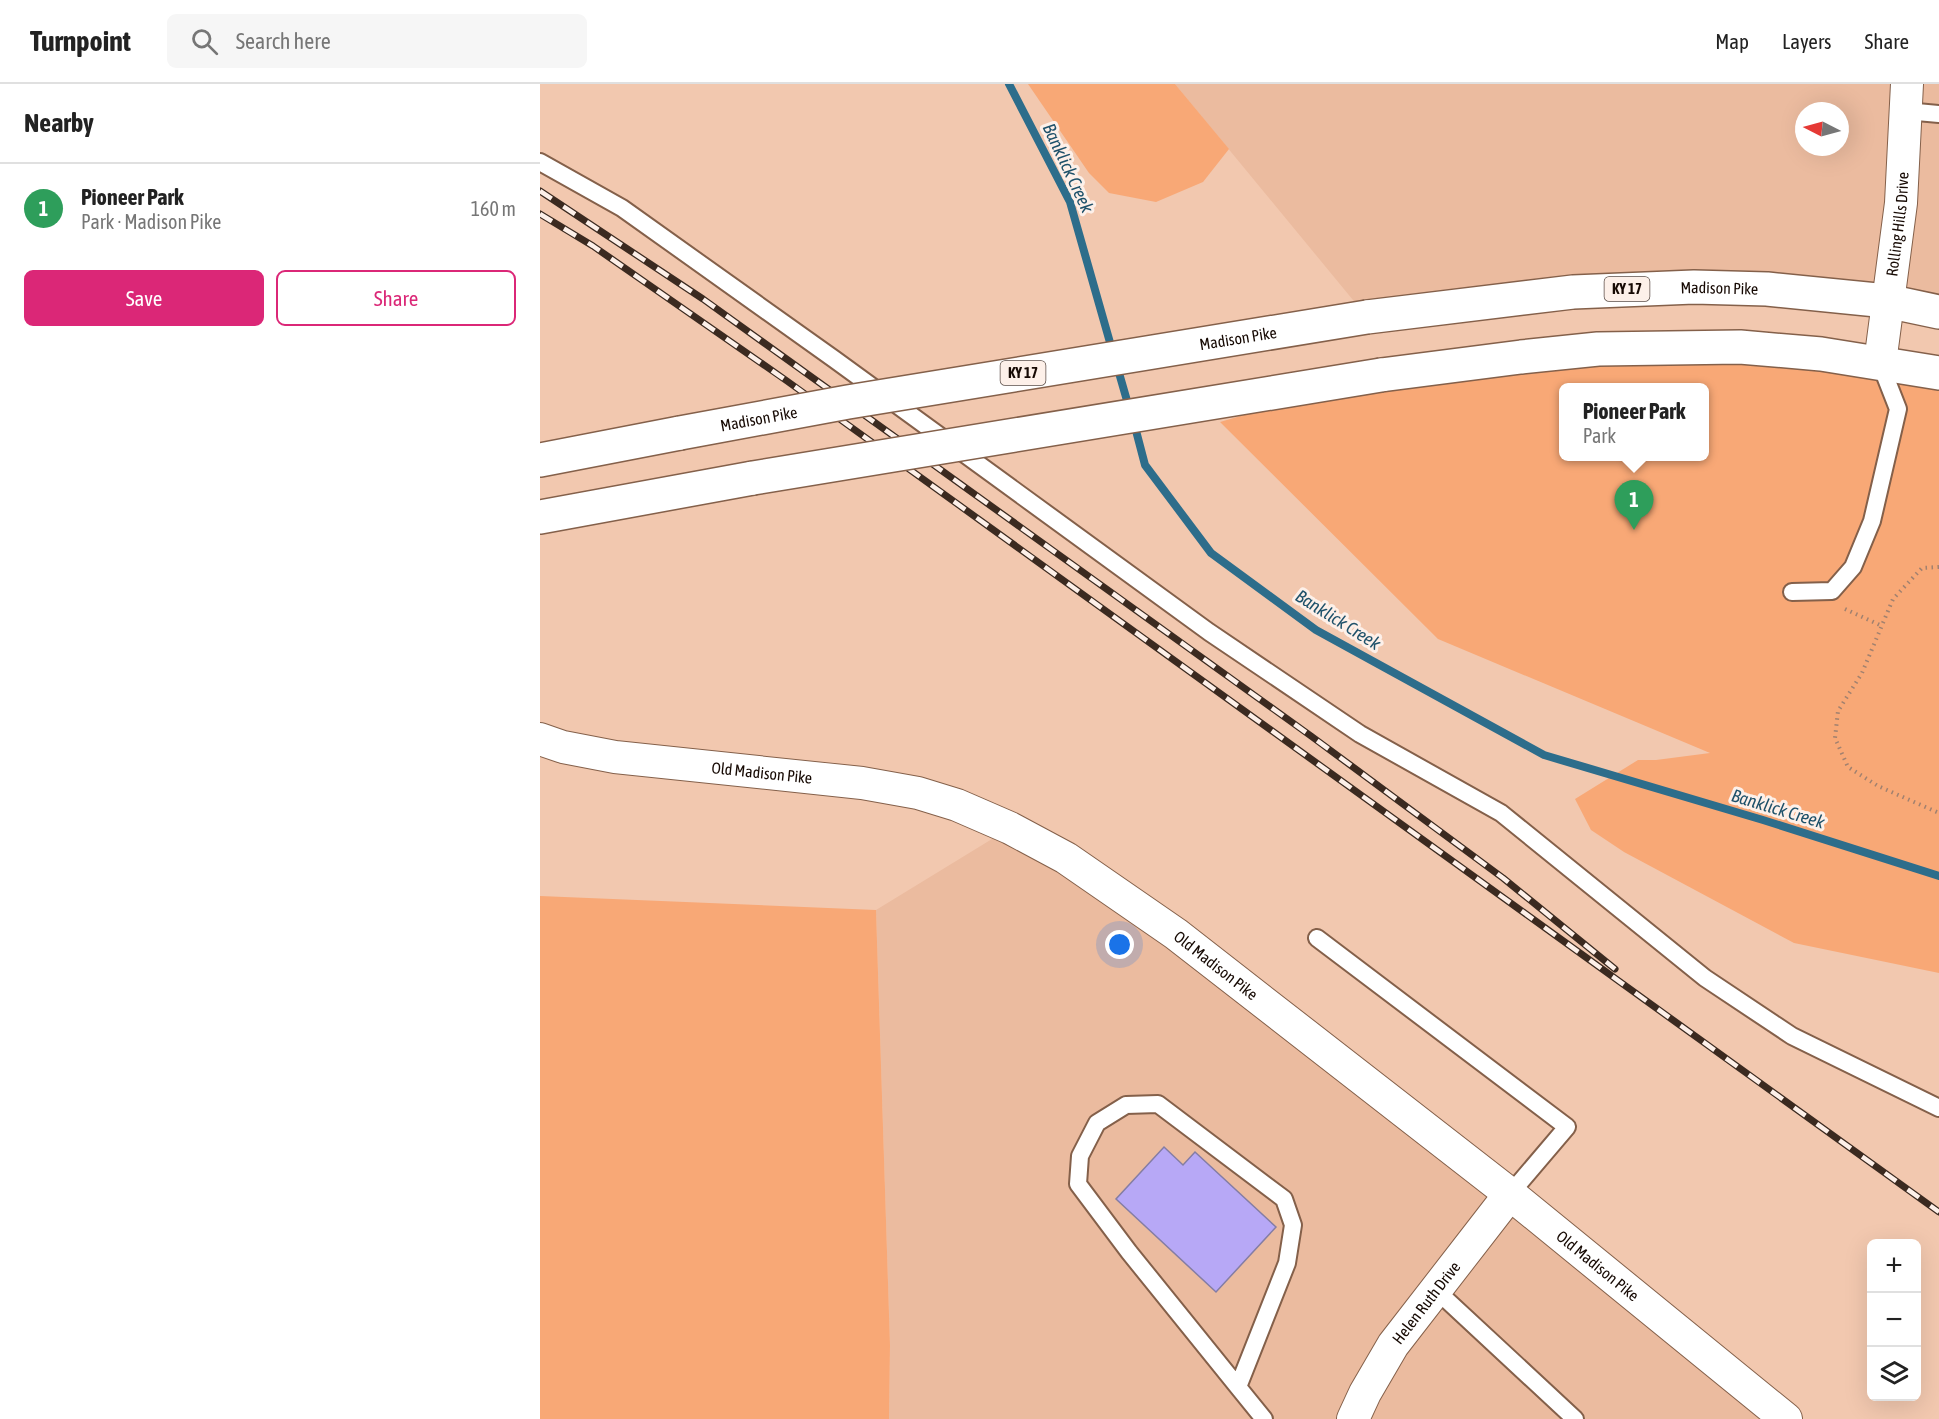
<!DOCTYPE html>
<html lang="en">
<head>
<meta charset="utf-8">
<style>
  :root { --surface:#fff; --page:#f6f6f6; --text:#222; --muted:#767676; --line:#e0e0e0; --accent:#db2777 }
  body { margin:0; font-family:"Asap Condensed",sans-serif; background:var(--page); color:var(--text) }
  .controls { position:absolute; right:18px; bottom:18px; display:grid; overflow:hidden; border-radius:9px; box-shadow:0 6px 24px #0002 }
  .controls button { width:54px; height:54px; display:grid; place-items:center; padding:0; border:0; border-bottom:2px solid var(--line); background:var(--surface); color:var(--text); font:30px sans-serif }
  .compass { position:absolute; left:1255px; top:18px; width:54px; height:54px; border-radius:50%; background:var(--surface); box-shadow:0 6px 24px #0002; rotate:276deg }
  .you { position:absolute; left:580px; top:861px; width:21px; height:21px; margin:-15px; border:4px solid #fff; border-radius:50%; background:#1a73e8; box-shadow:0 0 0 9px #1a73e833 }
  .badge { display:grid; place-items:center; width:39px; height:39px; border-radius:50%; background:var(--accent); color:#fff; font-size:20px; font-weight:700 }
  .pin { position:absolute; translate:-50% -50px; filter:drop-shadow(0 2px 3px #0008) }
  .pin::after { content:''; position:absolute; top:32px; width:21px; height:18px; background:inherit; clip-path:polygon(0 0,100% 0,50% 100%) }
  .popup { position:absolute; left:1019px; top:299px; width:150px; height:78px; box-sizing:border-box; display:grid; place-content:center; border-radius:9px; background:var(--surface); filter:drop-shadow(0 2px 4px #0005); font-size:20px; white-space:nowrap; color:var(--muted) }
  .popup b { font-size:22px; color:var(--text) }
  .popup::after { content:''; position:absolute; left:50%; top:100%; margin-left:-12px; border:12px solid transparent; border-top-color:var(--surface) }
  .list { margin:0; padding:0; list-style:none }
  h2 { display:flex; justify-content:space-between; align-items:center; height:78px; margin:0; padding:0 24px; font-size:26px }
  h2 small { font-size:20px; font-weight:400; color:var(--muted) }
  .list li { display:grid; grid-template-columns:39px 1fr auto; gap:18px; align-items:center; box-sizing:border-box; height:90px; padding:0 24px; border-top:2px solid var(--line) }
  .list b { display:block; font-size:22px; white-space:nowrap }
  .list p { margin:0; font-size:20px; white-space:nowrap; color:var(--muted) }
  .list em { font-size:20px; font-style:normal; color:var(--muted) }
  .actions { display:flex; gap:12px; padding:18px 24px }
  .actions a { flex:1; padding:14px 0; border:2px solid var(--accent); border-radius:9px; text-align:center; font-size:21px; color:var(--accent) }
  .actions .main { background:var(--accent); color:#fff }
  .icon { flex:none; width:33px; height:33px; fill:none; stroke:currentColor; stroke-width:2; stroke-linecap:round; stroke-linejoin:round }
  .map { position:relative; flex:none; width:1399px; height:1335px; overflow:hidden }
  header { display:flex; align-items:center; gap:36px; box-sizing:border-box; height:84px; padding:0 30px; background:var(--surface); border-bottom:2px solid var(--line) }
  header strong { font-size:28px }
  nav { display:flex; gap:33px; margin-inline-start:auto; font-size:21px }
  .search { width:420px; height:54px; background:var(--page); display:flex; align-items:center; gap:15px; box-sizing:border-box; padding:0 21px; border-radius:9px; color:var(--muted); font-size:22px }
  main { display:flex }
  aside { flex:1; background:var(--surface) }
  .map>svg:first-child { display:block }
</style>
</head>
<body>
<header>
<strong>Turnpoint</strong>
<div class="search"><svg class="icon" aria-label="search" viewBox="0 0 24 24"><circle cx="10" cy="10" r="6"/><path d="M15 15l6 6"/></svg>Search here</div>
<nav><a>Map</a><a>Layers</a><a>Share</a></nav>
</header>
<main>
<aside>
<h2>Nearby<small></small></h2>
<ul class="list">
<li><span class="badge" style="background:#2e9e5b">1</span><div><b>Pioneer Park</b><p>Park · Madison Pike</p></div><em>160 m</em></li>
</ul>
<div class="actions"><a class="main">Save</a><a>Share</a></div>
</aside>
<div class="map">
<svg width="1399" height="1335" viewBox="0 0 1399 1335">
  <rect width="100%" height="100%" fill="#f2c8af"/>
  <g fill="#ebbb9f" fill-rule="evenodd">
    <path d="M635 0H1399V228L1227 205 827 233ZM1264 27H1300V63H1264Z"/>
    <polygon points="470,744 526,774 1246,1335 349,1335 350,1261 336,826"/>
  </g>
  <g fill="#f8a876" fill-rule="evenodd">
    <polygon points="488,0 635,0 689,65 663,98 616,118 569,109 549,89"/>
    <path d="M1058 265 1399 289V889L1254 859 1084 768 1051 746 1035 715 1098 676H1116L1170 669 898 555 680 338 841 291ZM1024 304H1164V372H1024Z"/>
    <polygon points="0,812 336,826 350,1261 349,1335 0,1335"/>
  </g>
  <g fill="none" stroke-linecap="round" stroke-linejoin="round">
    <g stroke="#2d6d8b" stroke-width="8">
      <polyline points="469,0 530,118 573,269"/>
      <polyline points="577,282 590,327"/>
      <polyline points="594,339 605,381 671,469 776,546 1004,671 1223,736 1399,792"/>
    </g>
  </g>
  <polygon fill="#b7a8f6" stroke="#847da4" stroke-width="1.5" points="624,1063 643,1081 655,1068 736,1143 676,1208 576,1115"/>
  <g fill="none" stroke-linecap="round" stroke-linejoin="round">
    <g stroke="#84604a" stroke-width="20">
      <g id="service">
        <polyline points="1366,27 1399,30"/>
        <polyline points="0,78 82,124 294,275 669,548 820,650 961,729 1165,894 1252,952 1399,1024"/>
        <polyline points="1252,508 1292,507 1313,483 1332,437 1358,325 1340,279"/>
        <polyline points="777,854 1027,1043 970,1110"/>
        <polyline points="896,1206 1035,1335"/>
        <polyline points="698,1303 747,1179 753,1141 744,1115 618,1020 586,1021 557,1039 540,1072 538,1100 589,1168 698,1303 724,1335"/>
      </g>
    </g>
    <g stroke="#84604a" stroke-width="34">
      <g id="minor">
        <path id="s1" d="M1340 279 1361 119 1367 0"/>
        <path id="s2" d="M0 655 23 663 75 673 322 699 378 709 417 721 470 744 526 774 636 850 970 1110 1246 1335"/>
        <path id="s3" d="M813 1335 825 1309 853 1261 970 1110"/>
      </g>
    </g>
    <g stroke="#84604a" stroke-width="36">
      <g id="primary">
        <path id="s4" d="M827 233 1033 208 1154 203 1227 205 1347 217 1399 228"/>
        <polyline points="841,291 981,273 1058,265 1200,263 1281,270 1399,289"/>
        <polyline points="0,376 140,349"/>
        <polyline points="0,433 213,394"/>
      </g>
    </g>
    <g stroke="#a1816f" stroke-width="4" stroke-dasharray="1.5 4.5" stroke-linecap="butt">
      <polyline points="1399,483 1382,484 1353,515 1322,589 1298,627 1295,654 1308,683 1338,702 1399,729"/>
      <polyline points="1305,525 1342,542"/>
    </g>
    <use href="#service" stroke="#fff" stroke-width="16"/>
    <use href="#minor" stroke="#fff" stroke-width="32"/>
    <use href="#primary" stroke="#fff" stroke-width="33"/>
    <g stroke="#3b2a20" stroke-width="7">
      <g id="rail">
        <polyline points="0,107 163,215 771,652 963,794 1075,885"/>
        <polyline points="0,130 53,162 247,297 1399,1128"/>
      </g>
    </g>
    <use href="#rail" stroke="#fdf0e9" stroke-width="4.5" stroke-dasharray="14" stroke-linecap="butt"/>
    <g stroke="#84604a" stroke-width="36" stroke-linecap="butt">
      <g id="primary-bridge">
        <path id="s5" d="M140 349 308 318 827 233"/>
        <polyline points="213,394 841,291"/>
      </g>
    </g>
    <use href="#primary-bridge" stroke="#fff" stroke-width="33"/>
  </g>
  <g text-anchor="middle" stroke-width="6" stroke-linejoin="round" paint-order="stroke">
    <g fill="#fdf0e9" stroke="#5b4e48" stroke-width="1.5">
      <rect x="1064.5" y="193" width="45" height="24" rx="4.5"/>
      <rect x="460.5" y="277" width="45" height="24" rx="4.5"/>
    </g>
    <g font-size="15" font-weight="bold" fill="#160903">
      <text x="1087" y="210">KY 17</text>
      <text x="483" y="294">KY 17</text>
    </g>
    <g font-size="16" fill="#160903" stroke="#fdf0e9">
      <text dy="6" stroke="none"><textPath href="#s1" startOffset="140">Rolling Hills Drive</textPath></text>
      <text dy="6" stroke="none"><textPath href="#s4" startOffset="354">Madison Pike</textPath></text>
      <text dy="6" stroke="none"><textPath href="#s5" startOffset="566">Madison Pike</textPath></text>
      <text dy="6" stroke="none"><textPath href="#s5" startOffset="80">Madison Pike</textPath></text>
      <text dy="6" stroke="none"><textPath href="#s2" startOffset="225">Old Madison Pike</textPath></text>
      <text dy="6" stroke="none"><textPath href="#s2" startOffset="729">Old Madison Pike</textPath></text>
      <text dy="6" stroke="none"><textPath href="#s2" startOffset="1215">Old Madison Pike</textPath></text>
      <text dy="6" stroke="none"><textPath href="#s3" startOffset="138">Helen Ruth Drive</textPath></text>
    </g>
    <g font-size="18" font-style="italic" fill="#1e516a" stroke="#fdf0e9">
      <text transform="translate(528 84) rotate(65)" y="6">Banklick Creek</text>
      <text transform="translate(798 536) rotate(32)" y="6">Banklick Creek</text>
      <text transform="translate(1238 725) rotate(17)" y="6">Banklick Creek</text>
    </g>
  </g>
</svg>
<div class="controls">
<button>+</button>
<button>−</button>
<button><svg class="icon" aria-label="layers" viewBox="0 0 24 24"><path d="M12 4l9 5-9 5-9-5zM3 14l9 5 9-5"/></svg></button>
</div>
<svg class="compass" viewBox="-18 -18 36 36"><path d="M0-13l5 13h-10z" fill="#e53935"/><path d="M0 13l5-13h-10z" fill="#767676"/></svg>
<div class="you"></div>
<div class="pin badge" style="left:1094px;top:446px;background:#2e9e5b">1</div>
<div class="popup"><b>Pioneer Park</b>Park</div>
</div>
</main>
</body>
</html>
